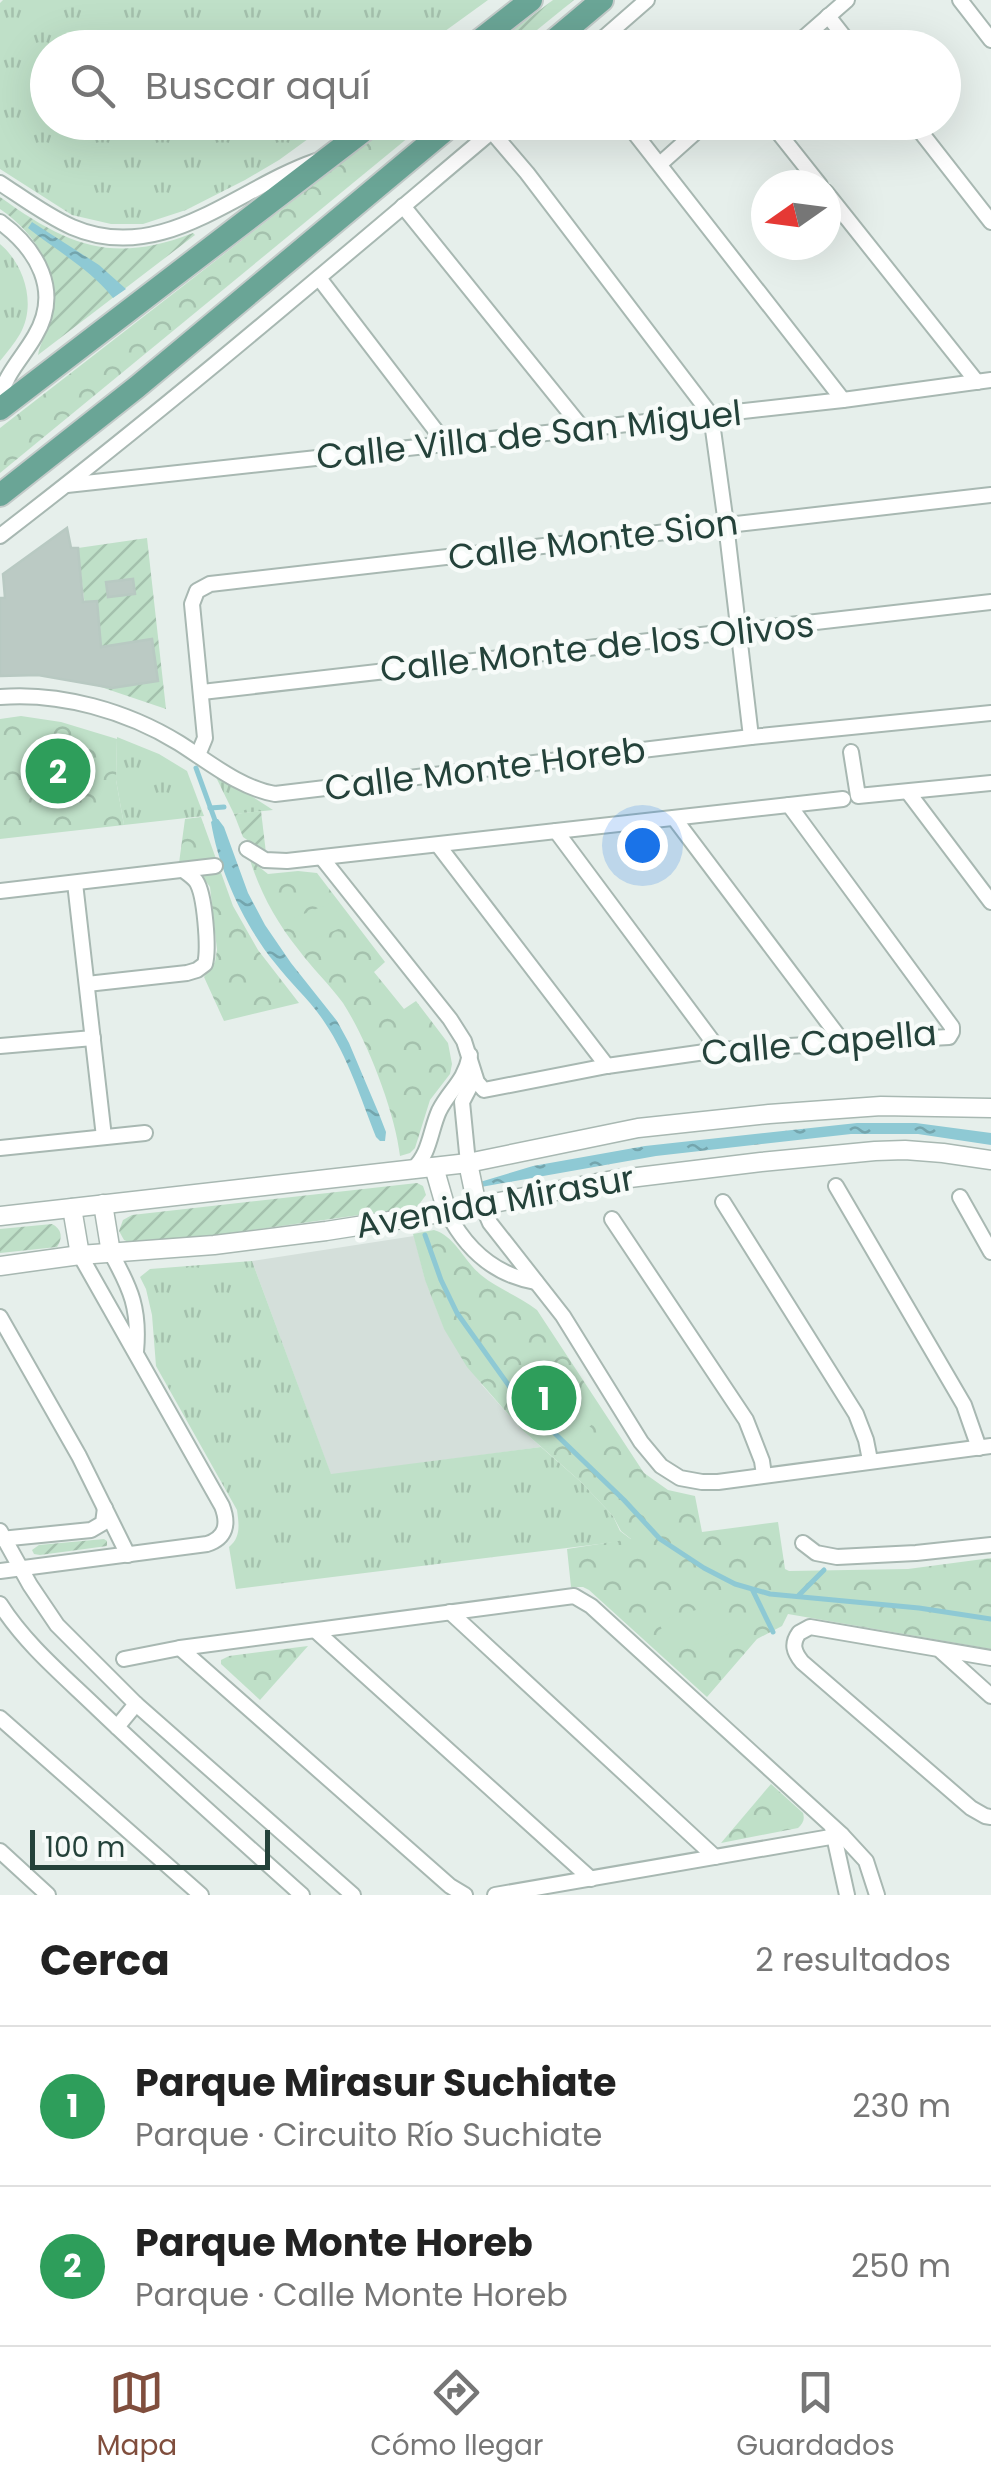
<!DOCTYPE html>
<html lang="es">
<head>
<meta charset="utf-8">
<style>
  :root { --surface:#fff; --page:#f2f2f2; --text:#222; --muted:#767676; --line:#e0e0e0; --accent:#804e3d }
  body { margin:0; font-family:Poppins,sans-serif; background:var(--page); color:var(--text) }
  .compass { position:absolute; left:751px; top:170px; width:90px; height:90px; border-radius:50%; background:var(--surface); box-shadow:0 10px 40px #0002; rotate:256deg }
  .scale { position:absolute; left:30px; bottom:25px; width:240px; box-sizing:border-box; padding-left:10px; border:5px solid #24423a; border-top:0; font-size:28px; line-height:35px; white-space:nowrap; color:#24423a; -webkit-text-stroke:8px #f7fbf9; paint-order:stroke }
  .you { position:absolute; left:642px; top:845px; width:35px; height:35px; margin:-25px; border:8px solid #fff; border-radius:50%; background:#1a73e8; box-shadow:0 0 0 15px #1a73e833 }
  .badge { display:grid; place-items:center; width:65px; height:65px; border-radius:50%; background:var(--accent); color:#fff; font-size:32px; font-weight:700 }
  .pin { position:absolute; translate:-50% -50%; border:5px solid #fff; box-shadow:0 2px 10px #0006 }
  .list { margin:0; padding:0; list-style:none }
  h2 { display:flex; justify-content:space-between; align-items:center; height:130px; margin:0; padding:0 40px; font-size:42px }
  h2 small { font-size:32px; font-weight:400; color:var(--muted) }
  .list li { display:grid; grid-template-columns:65px 1fr auto; gap:30px; align-items:center; box-sizing:border-box; height:160px; padding:0 40px; border-top:2px solid var(--line) }
  .list b { display:block; font-size:38px; white-space:nowrap }
  .list p { margin:0; font-size:32px; white-space:nowrap; color:var(--muted) }
  .list em { font-size:32px; font-style:normal; color:var(--muted) }
  .icon { flex:none; width:55px; height:55px; fill:none; stroke:currentColor; stroke-width:2; stroke-linecap:round; stroke-linejoin:round }
  .map { position:relative; flex:none; width:991px; height:1895px; overflow:hidden }
  .search { position:absolute; background:var(--surface); box-shadow:0 10px 40px #0002; left:30px; right:30px; top:30px; height:110px; display:flex; align-items:center; gap:25px; box-sizing:border-box; padding:0 35px; border-radius:55px; color:var(--muted); font-size:38px }
  .sheet { height:450px; background:var(--surface) }
  nav { display:flex; justify-content:space-around; align-items:center; box-sizing:border-box; height:140px; border-top:2px solid var(--line); background:var(--surface); font-size:28px; color:var(--muted) }
  nav a { display:grid; justify-items:center; gap:5px }
  nav .on { color:var(--accent) }
  .map>svg:first-child { display:block }
</style>
</head>
<body>
<div class="map">
<svg width="991" height="1895" viewBox="0 0 991 1895">
  <defs>
    <pattern id="grass-tufts" width="24" height="20" patternUnits="userSpaceOnUse" patternTransform="scale(2.5)"><rect width="24" height="20" fill="#bfe0c8"/><path d="M3 7l-1-3M5 7V3M7 7l1-3M15 17l-1-3M17 17v-4M19 17l1-3" fill="none" stroke="#a4c1ad"/></pattern>
    <pattern id="park-crowns" width="20" height="18" patternUnits="userSpaceOnUse" patternTransform="scale(2.5)"><rect width="20" height="18" fill="#bfe0c8"/><path d="M2 6a3 3 0 1 1 6 0M12 15a3 3 0 1 1 6 0" fill="none" stroke="#a4c1ad"/></pattern>
    <pattern id="garden-furrows" width="10" height="10" patternUnits="userSpaceOnUse" patternTransform="scale(2.5)"><rect width="10" height="10" fill="#bfe0c8"/><path d="M-1 1l2-2M0 10L10 0M9 11l2-2" fill="none" stroke="#a4c1ad"/></pattern>
    <pattern id="water-ripples" width="26" height="14" patternUnits="userSpaceOnUse" patternTransform="scale(2.5)"><rect width="26" height="14" fill="#8ec9d4"/><path d="M2 4q2-2 4 0t4 0M15 11q2-2 4 0t4 0" fill="none" stroke="#74a5ad"/></pattern>
  </defs>
  <rect width="100%" height="100%" fill="#e6efeb"/>
  <polygon fill="#d4dfda" points="414,1236 425,1279 444,1328 482,1385 521,1429 541,1447 331,1475 252,1261"/>
  <g fill="url(#grass-tufts)">
    <polygon points="3,0 488,0 423,47 48,48 48,122 330,123 279,160 245,180 186,210 143,224 111,224 72,215 0,169 0,3"/>
    <path d="M0 244C24 264 37 304 20 334 14 344 7 352 0 361Z"/>
    <polygon points="117,737 159,754 187,771 204,816 124,825 116,780"/>
    <polygon points="213,771 273,810 234,814"/>
    <path d="M252 1261 331 1474 541 1447 581 1482 613 1516 620 1531 632 1540 236 1589 229 1547C241 1537 239 1525 237 1510L156 1366 152 1315 146 1289 140 1277 150 1269Z"/>
  </g>
  <g fill="url(#park-crowns)">
    <polygon points="393,123 426,123 0,473 0,428"/>
    <polygon points="21,716 61,722 117,739 116,780 124,825 0,839 0,719"/>
    <polygon points="201,817 233,906 258,950 299,1003 224,1021 204,977 215,962 217,950 210,887 198,871 179,863 185,819"/>
    <path d="M250 860 268 874 298 871 317 873 385 962 374 972 404 1009 416 1001 448 1043 452 1064 450 1074 430 1100 415 1148 410 1153 400 1156C395 1112 367 1040 343 1003 329 984 312 968 298 949 277 923 260 892 250 860Z"/>
    <path d="M434 1230C455 1236 464 1261 481 1275 498 1289 519 1296 537 1310L644 1473 668 1490 695 1496 702 1532 778 1522 785 1569 789 1571 908 1569 991 1558V1649L788 1614 782 1626 757 1639 707 1697 589 1590 583 1587H571L567 1549 631 1539 621 1531 613 1516 581 1482 521 1429 467 1367 444 1329 425 1280 413 1234Z"/>
    <polygon points="308,1646 260,1700 221,1664 221,1660 229,1656"/>
    <path d="M771 1784 803 1813C805 1820 803 1823 798 1828L721 1843Z"/>
  </g>
  <g fill="url(#garden-furrows)">
    <polygon points="553,0 574,0 516,47 506,47 500,40"/>
    <path d="M0 197C67 245 112 265 193 233L195 235 38 355C40 343 48 331 51 318 61 272 36 234 0 209Z"/>
    <polygon points="147,538 166,709 92,684 91,657 78,548"/>
    <polygon points="261,811 266,853 243,837 234,814"/>
    <polygon points="417,1183 423,1186 426,1195 417,1207 209,1236 133,1244 124,1240 119,1231 123,1220 132,1215"/>
    <path d="M52 1224C62 1229 63 1238 57 1247L0 1253V1229Z"/>
    <polygon points="104,1539 107,1541 107,1546 40,1555 34,1554 32,1550 39,1545"/>
  </g>
  <g fill="#bfe0c8">
    <polygon points="333,902 343,927 300,945 289,920"/>
    <polygon points="555,1370 599,1418 576,1439 532,1391"/>
    <polygon points="723,1602 732,1633 669,1652 659,1621"/>
  </g>
  <g fill="url(#water-ripples)">
    <path d="M32 222 99 265 126 289 113 298C90 269 57 251 28 228Z"/>
    <path d="M214 819H218L224 827 248 893 265 925 291 963 337 1021 349 1043 379 1114 386 1132 385 1141H380L376 1137C361 1099 348 1057 325 1023 311 1001 291 984 275 963 244 925 219 871 211 822Z"/>
    <polygon points="857,1123 916,1123 991,1133 991,1145 918,1134 851,1134 656,1156 481,1187 480,1182 533,1166 645,1146"/>
  </g>
  <g fill="none" stroke-linecap="round" stroke-linejoin="round">
    <g stroke="#8ec9d4" stroke-width="5">
      <polyline points="196,768 216,823"/>
      <polyline points="210,808 224,807"/>
      <polyline points="425,1235 441,1280 457,1313 517,1397 624,1500 660,1539 704,1568 735,1584 770,1594 919,1608 991,1619"/>
      <polyline points="753,1591 773,1632"/>
      <polyline points="798,1596 824,1570"/>
    </g>
  </g>
  <g fill="#bbcac4" stroke="#b8c9c2" stroke-width="2.5">
    <polygon points="67,528 71,548 78,548 83,602 97,601 101,647 152,639 158,681 112,688 38,675 0,676 0,598 5,598 3,574"/>
    <polygon points="133,579 135,594 108,597 106,582"/>
  </g>
  <g fill="none" stroke-linecap="round" stroke-linejoin="round">
    <g stroke="#a8b8b2" stroke-width="18">
      <g id="minor">
        <polyline points="960,0 991,40"/>
        <polyline points="828,16 853,48"/>
        <polyline points="592,48 647,0"/>
        <polyline points="792,48 847,0"/>
        <polyline points="626,122 843,400"/>
        <polyline points="770,122 820,185"/>
        <polyline points="913,122 991,222"/>
        <polyline points="492,132 527,173 711,415 726,524 751,737"/>
        <polyline points="660,164 707,122"/>
        <path d="M0 183C23 198 47 216 72 227 162 266 237 188 316 161"/>
        <polyline points="826,192 977,382"/>
        <polyline points="403,206 583,429"/>
        <path d="M0 222C37 249 62 291 35 336 23 357 7 372 0 396"/>
        <polyline points="319,278 446,444"/>
        <polyline points="67,485 583,429 843,400 991,380"/>
        <path d="M0 536C172 404 337 262 503 122"/>
        <polyline points="202,692 991,602"/>
        <path d="M0 697C60 692 127 711 179 743 209 762 240 788 275 794L751 737 991 713"/>
        <polyline points="851,752 858,796 991,783"/>
        <polyline points="198,755 205,738 192,604 197,591 210,584 991,495"/>
        <polyline points="908,792 991,902"/>
        <polyline points="674,818 842,1041"/>
        <polyline points="556,831 719,1050"/>
        <polyline points="438,845 607,1066"/>
        <polyline points="247,849 265,860 287,861 843,799"/>
        <polyline points="322,858 450,1019 464,1041 477,1082 484,1090 607,1066 719,1050 949,1037 952,1032 952,1027 789,805"/>
        <polyline points="75,883 104,1137"/>
        <polyline points="0,891 215,866"/>
        <path d="M87 984 187 973 197 970 205 964C209 949 205 894 196 881 193 877 187 873 183 870"/>
        <polyline points="0,1046 93,1038"/>
        <polyline points="0,1148 145,1133"/>
        <polyline points="468,1163 462,1102 475,1077"/>
        <path d="M413 1169C430 1154 430 1131 439 1111 450 1089 464 1083 470 1055"/>
        <polyline points="836,1186 964,1405 979,1448"/>
        <polyline points="960,1197 991,1252"/>
        <polyline points="496,1202 487,1216 490,1223 563,1316 641,1442 661,1466 680,1478 702,1482 718,1482 991,1446"/>
        <polyline points="723,1202 856,1414 866,1440 870,1460"/>
        <path d="M447 1212C466 1249 494 1275 536 1282"/>
        <polyline points="612,1219 746,1420 762,1461 764,1475"/>
        <path d="M111 1253C131 1289 140 1309 136 1352"/>
        <polyline points="0,1317 79,1456 128,1555"/>
        <polyline points="0,1531 30,1585 57,1625 136,1704 353,1895"/>
        <polyline points="0,1539 91,1530 103,1523 105,1508"/>
        <polyline points="803,1543 816,1553 837,1557 916,1553 991,1545"/>
        <path d="M0 1571 207 1544C226 1538 229 1524 222 1506L80 1255"/>
        <path d="M0 1604C26 1645 64 1676 99 1710 165 1773 234 1834 302 1895"/>
        <polyline points="450,1612 715,1857"/>
        <polyline points="316,1631 591,1879"/>
        <polyline points="180,1648 450,1886 465,1895"/>
        <polyline points="941,1651 991,1696"/>
        <path d="M991 1658 810 1627 799 1633C791 1644 794 1652 802 1662L971 1808 985 1816 991 1817"/>
        <polyline points="124,1659 180,1648 574,1596 591,1606 842,1835 866,1861 877,1895"/>
        <polyline points="0,1718 201,1895"/>
        <polyline points="117,1727 136,1704"/>
        <polyline points="832,1827 847,1895"/>
        <polyline points="0,1851 48,1895"/>
        <polyline points="495,1895 842,1835"/>
      </g>
    </g>
    <g stroke="#a8b8b2" stroke-width="21">
      <g id="tertiary">
        <polyline points="468,1163 477,1206"/>
        <polyline points="434,1167 447,1212"/>
        <polyline points="103,1204 111,1253"/>
        <polyline points="72,1208 80,1255"/>
        <polyline points="0,1216 468,1163 638,1128 769,1114 881,1106 991,1108"/>
        <polyline points="0,1266 80,1255 214,1245 326,1231 447,1212 613,1180 761,1162 875,1151 905,1150 943,1153 991,1160"/>
      </g>
    </g>
    <g stroke="#c2cac8" stroke-width="26">
      <g id="primary">
        <polyline points="470,48 531,0"/>
        <polyline points="545,48 602,0"/>
        <polyline points="0,409 375,122"/>
        <polyline points="0,495 137,387 455,122"/>
      </g>
    </g>
    <use href="#minor" stroke="#fff" stroke-width="14"/>
    <use href="#tertiary" stroke="#fff" stroke-width="18"/>
    <use href="#primary" stroke="#6aa596" stroke-width="22"/>
  </g>
  <g text-anchor="middle" stroke-width="9" stroke-linejoin="round" paint-order="stroke">
    <g font-size="35" fill="#24423a" stroke="#f7fbf9">
      <text transform="translate(529 435) rotate(-6)" y="12">Calle Villa de San Miguel</text>
      <text transform="translate(593 540) rotate(-7)" y="12">Calle Monte Sion</text>
      <text transform="translate(597 647) rotate(-6)" y="12">Calle Monte de los Olivos</text>
      <text transform="translate(485 769) rotate(-7)" y="12">Calle Monte Horeb</text>
      <text transform="translate(819 1043) rotate(-5)" y="12">Calle Capella</text>
      <text transform="translate(495 1202) rotate(-10)" y="12">Avenida Mirasur</text>
    </g>
  </g>
</svg>
<svg class="compass" viewBox="-18 -18 36 36"><path d="M0-13l5 13h-10z" fill="#e53935"/><path d="M0 13l5-13h-10z" fill="#767676"/></svg>
<div class="scale">100 m</div>
<div class="you"></div>
<div class="pin badge" style="left:544px;top:1398px;background:#2e9e5b">1</div>
<div class="pin badge" style="left:58px;top:771px;background:#2e9e5b">2</div>
<div class="search"><svg class="icon" aria-label="search" viewBox="0 0 24 24"><circle cx="10" cy="10" r="6"/><path d="M15 15l6 6"/></svg>Buscar aquí</div>
</div>
<section class="sheet">
<h2>Cerca<small>2 resultados</small></h2>
<ul class="list">
<li><span class="badge" style="background:#2e9e5b">1</span><div><b>Parque Mirasur Suchiate</b><p>Parque · Circuito Río Suchiate</p></div><em>230 m</em></li>
<li><span class="badge" style="background:#2e9e5b">2</span><div><b>Parque Monte Horeb</b><p>Parque · Calle Monte Horeb</p></div><em>250 m</em></li>
</ul>
</section>
<nav>
<a class="on"><svg class="icon" aria-label="map" viewBox="0 0 24 24"><path d="M3 6l6-2 6 2 6-2v14l-6 2-6-2-6 2zM9 4v14M15 6v14"/></svg>Mapa</a>
<a><svg class="icon" aria-label="directions" viewBox="0 0 24 24"><path d="M12 3l9 9-9 9-9-9zM9 14v-3h6M13 9l2 2-2 2"/></svg>Cómo llegar</a>
<a><svg class="icon" aria-label="saved" viewBox="0 0 24 24"><path d="M7 4h10v16l-5-4-5 4z"/></svg>Guardados</a>
</nav>
</body>
</html>
